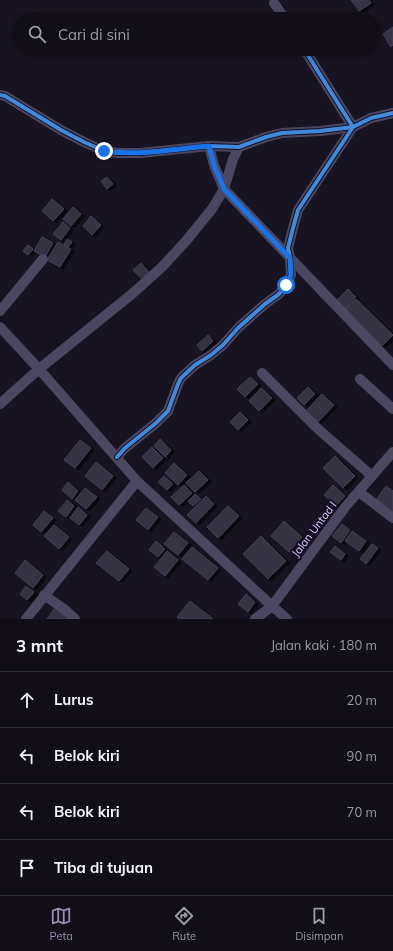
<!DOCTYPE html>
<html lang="id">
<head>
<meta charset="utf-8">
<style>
  :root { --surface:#110e18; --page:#1a1721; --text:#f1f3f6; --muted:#9c9ca2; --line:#302e37; --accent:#988fb1 }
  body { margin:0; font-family:Mulish,sans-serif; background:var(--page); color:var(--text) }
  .stop { position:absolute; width:12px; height:12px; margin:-9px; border:3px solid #1a73e8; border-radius:50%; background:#fff }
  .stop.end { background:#1a73e8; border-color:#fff; box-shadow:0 1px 4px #0008 }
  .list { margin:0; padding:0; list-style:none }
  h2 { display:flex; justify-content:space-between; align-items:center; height:52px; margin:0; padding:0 16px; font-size:17px }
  h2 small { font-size:13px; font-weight:400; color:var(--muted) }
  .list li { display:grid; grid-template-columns:26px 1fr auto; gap:12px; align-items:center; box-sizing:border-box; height:56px; padding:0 16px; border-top:1px solid var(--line) }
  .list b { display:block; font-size:15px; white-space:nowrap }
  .list em { font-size:13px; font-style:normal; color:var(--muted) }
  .icon { flex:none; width:22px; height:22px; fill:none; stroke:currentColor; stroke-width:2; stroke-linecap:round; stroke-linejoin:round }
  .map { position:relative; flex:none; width:393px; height:619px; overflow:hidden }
  .search { position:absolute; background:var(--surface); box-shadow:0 2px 6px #0003; left:12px; right:12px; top:12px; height:44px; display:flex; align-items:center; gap:10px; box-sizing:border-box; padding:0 14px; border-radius:22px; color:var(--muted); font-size:15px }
  .sheet { height:276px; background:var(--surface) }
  nav { display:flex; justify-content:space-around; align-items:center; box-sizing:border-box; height:56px; border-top:1px solid var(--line); background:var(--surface); font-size:11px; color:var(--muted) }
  nav a { display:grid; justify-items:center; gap:2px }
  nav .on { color:var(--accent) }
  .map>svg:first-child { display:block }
</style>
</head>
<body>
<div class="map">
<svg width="393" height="619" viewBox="0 0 393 619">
  <defs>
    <filter id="shadow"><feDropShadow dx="3.5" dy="2" stdDeviation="0" flood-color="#0009"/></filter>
  </defs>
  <rect width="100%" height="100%" fill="#171320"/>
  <g fill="#363142" stroke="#453e54" filter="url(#shadow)">
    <polygon points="351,0 369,0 371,3 359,11"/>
    <polygon points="393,27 393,45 391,47 383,34"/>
    <polygon points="107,177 113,184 107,189 101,181"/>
    <polygon points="52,199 64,209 53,221 42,211"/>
    <polygon points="73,207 81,214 71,226 63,219"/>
    <polygon points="91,216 101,225 92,235 83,226"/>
    <polygon points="63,222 70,228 61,240 53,234"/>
    <polygon points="42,237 53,243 45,257 34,251"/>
    <polygon points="67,239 72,242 68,247 64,244"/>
    <polygon points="58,242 71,249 60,267 47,260"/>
    <polygon points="28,245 33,249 28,255 23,251"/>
    <polygon points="141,263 149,272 141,278 133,270"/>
    <polygon points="348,289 356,297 343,311 335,302"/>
    <polygon points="356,299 393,335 382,346 345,310"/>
    <polygon points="208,335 213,341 202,351 197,345"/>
    <polygon points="250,377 258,384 245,397 237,389"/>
    <polygon points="308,387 315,394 304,405 297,398"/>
    <polygon points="261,388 272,398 259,411 249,401"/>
    <polygon points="322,394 334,405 318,422 306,411"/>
    <polygon points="240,412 248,420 238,430 230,422"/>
    <polygon points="160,439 171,450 165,457 154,446"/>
    <polygon points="80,440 91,448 75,468 64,460"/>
    <polygon points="152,447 163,458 153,468 142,457"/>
    <polygon points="335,456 355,476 343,488 323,468"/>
    <polygon points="96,462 113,476 102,490 85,476"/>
    <polygon points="174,463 187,475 178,485 165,473"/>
    <polygon points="199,471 208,480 195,492 186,483"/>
    <polygon points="164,476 173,484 167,490 158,482"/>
    <polygon points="68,482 78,491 72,499 62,490"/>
    <polygon points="184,485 192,493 179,505 171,497"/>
    <polygon points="333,485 345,496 336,506 324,495"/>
    <polygon points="386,486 393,491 393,512 376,500"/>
    <polygon points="85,488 97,497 86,509 75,500"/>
    <polygon points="195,494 201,499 193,506 188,501"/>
    <polygon points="206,496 214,504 196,523 187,515"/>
    <polygon points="67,500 74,506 66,517 58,511"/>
    <polygon points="228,506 239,516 218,538 207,527"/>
    <polygon points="78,507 87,515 79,525 70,518"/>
    <polygon points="146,508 158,517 148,530 136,520"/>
    <polygon points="44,511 53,518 41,532 33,525"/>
    <polygon points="284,521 302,537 289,552 271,536"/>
    <polygon points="342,524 350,530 341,543 332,536"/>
    <polygon points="54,525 69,537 59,549 44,536"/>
    <polygon points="352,531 366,541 359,551 345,541"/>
    <polygon points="174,532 188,543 178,555 164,544"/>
    <polygon points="261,536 286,561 268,579 243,554"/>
    <polygon points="156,541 165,549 158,557 149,550"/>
    <polygon points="372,544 378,548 366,564 360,559"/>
    <polygon points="335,546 345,554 341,560 330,552"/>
    <polygon points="192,547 218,568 208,580 182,559"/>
    <polygon points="107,551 129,569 119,581 96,563"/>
    <polygon points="167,551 178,560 165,576 154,567"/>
    <polygon points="25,560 43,575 33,588 15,573"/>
    <polygon points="26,586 34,592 27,600 20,594"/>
    <polygon points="246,594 255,602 248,612 238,604"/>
    <polygon points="190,601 213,619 179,619 177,617"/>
    <polygon points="55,608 69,619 47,619"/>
  </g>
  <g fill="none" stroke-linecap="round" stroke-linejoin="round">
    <g stroke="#4c4761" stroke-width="10">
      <polyline points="274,3 285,19"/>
      <polyline points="0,95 5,96 61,130 84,142 104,151 118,153 141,153 209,146 239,147 266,137 282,133 320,131 353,127 371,118 393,113"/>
      <polyline points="209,146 214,165 224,189 393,365"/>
      <polyline points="0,311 43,259"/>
      <polyline points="0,327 39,369 137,481 272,606 287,619"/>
      <polyline points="262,373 318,429 372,476"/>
      <polyline points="360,379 393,409"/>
      <polyline points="0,404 39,369 132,294 162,267 186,241 212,209 224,189 233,159 239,147"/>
      <polyline points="117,457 125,448 156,423 168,411 178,384 181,378 195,365 211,355 223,345 238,328 265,304 279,294 286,285 291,275 290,258 288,248 292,232 298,210 353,127 304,49"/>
      <polyline points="359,492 393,518"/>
      <polyline points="44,595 64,609 75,619"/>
      <polyline points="26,619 137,481"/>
      <polyline points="255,619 272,606 346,506 393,452"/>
    </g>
    <g stroke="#150e25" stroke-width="6">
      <g id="cycleway">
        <polyline points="0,95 5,96 61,130 84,142 104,151 118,153 141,153 209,146 239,147 266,137 282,133 320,131 353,127 371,118 393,113"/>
        <polyline points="117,457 125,448 156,423 168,411 178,384 181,378 195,365 211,355 223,345 238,328 265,304 279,294 286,285 291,275 290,258 288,248 292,232 298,210 353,127 304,49"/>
      </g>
    </g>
    <use href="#cycleway" stroke="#408adc" stroke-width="4"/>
  </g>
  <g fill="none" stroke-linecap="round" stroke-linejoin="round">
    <path stroke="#1a73e8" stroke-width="5" d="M104 151C139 156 174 149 209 146L214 165 224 189 290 258 291 275 286 285"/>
  </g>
  <g text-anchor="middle" stroke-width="4" stroke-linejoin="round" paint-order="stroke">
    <g font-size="11" fill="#ddd2ff" stroke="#150e25">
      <text transform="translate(314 529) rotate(-53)" y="4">Jalan Untad I</text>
    </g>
  </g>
</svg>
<div class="stop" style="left:286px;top:285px"></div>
<div class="stop end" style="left:104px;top:151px"></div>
<div class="search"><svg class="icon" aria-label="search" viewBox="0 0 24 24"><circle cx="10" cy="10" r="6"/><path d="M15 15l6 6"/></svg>Cari di sini</div>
</div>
<section class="sheet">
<h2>3 mnt<small>Jalan kaki · 180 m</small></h2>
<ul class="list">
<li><svg class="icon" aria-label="ahead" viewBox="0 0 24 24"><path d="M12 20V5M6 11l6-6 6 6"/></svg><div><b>Lurus</b></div><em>20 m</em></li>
<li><svg class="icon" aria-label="left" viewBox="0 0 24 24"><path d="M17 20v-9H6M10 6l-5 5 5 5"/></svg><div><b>Belok kiri</b></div><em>90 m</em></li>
<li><svg class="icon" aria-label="left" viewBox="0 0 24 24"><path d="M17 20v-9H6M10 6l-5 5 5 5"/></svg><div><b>Belok kiri</b></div><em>70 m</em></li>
<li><svg class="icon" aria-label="arrive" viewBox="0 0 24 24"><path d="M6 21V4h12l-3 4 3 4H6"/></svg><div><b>Tiba di tujuan</b></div></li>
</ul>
</section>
<nav>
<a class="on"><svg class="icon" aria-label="map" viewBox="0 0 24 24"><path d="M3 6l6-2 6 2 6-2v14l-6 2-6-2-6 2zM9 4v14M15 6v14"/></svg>Peta</a>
<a><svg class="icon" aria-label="directions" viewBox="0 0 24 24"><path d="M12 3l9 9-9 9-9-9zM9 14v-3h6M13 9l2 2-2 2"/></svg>Rute</a>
<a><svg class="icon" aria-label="saved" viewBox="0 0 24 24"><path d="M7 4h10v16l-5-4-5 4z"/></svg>Disimpan</a>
</nav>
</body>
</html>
